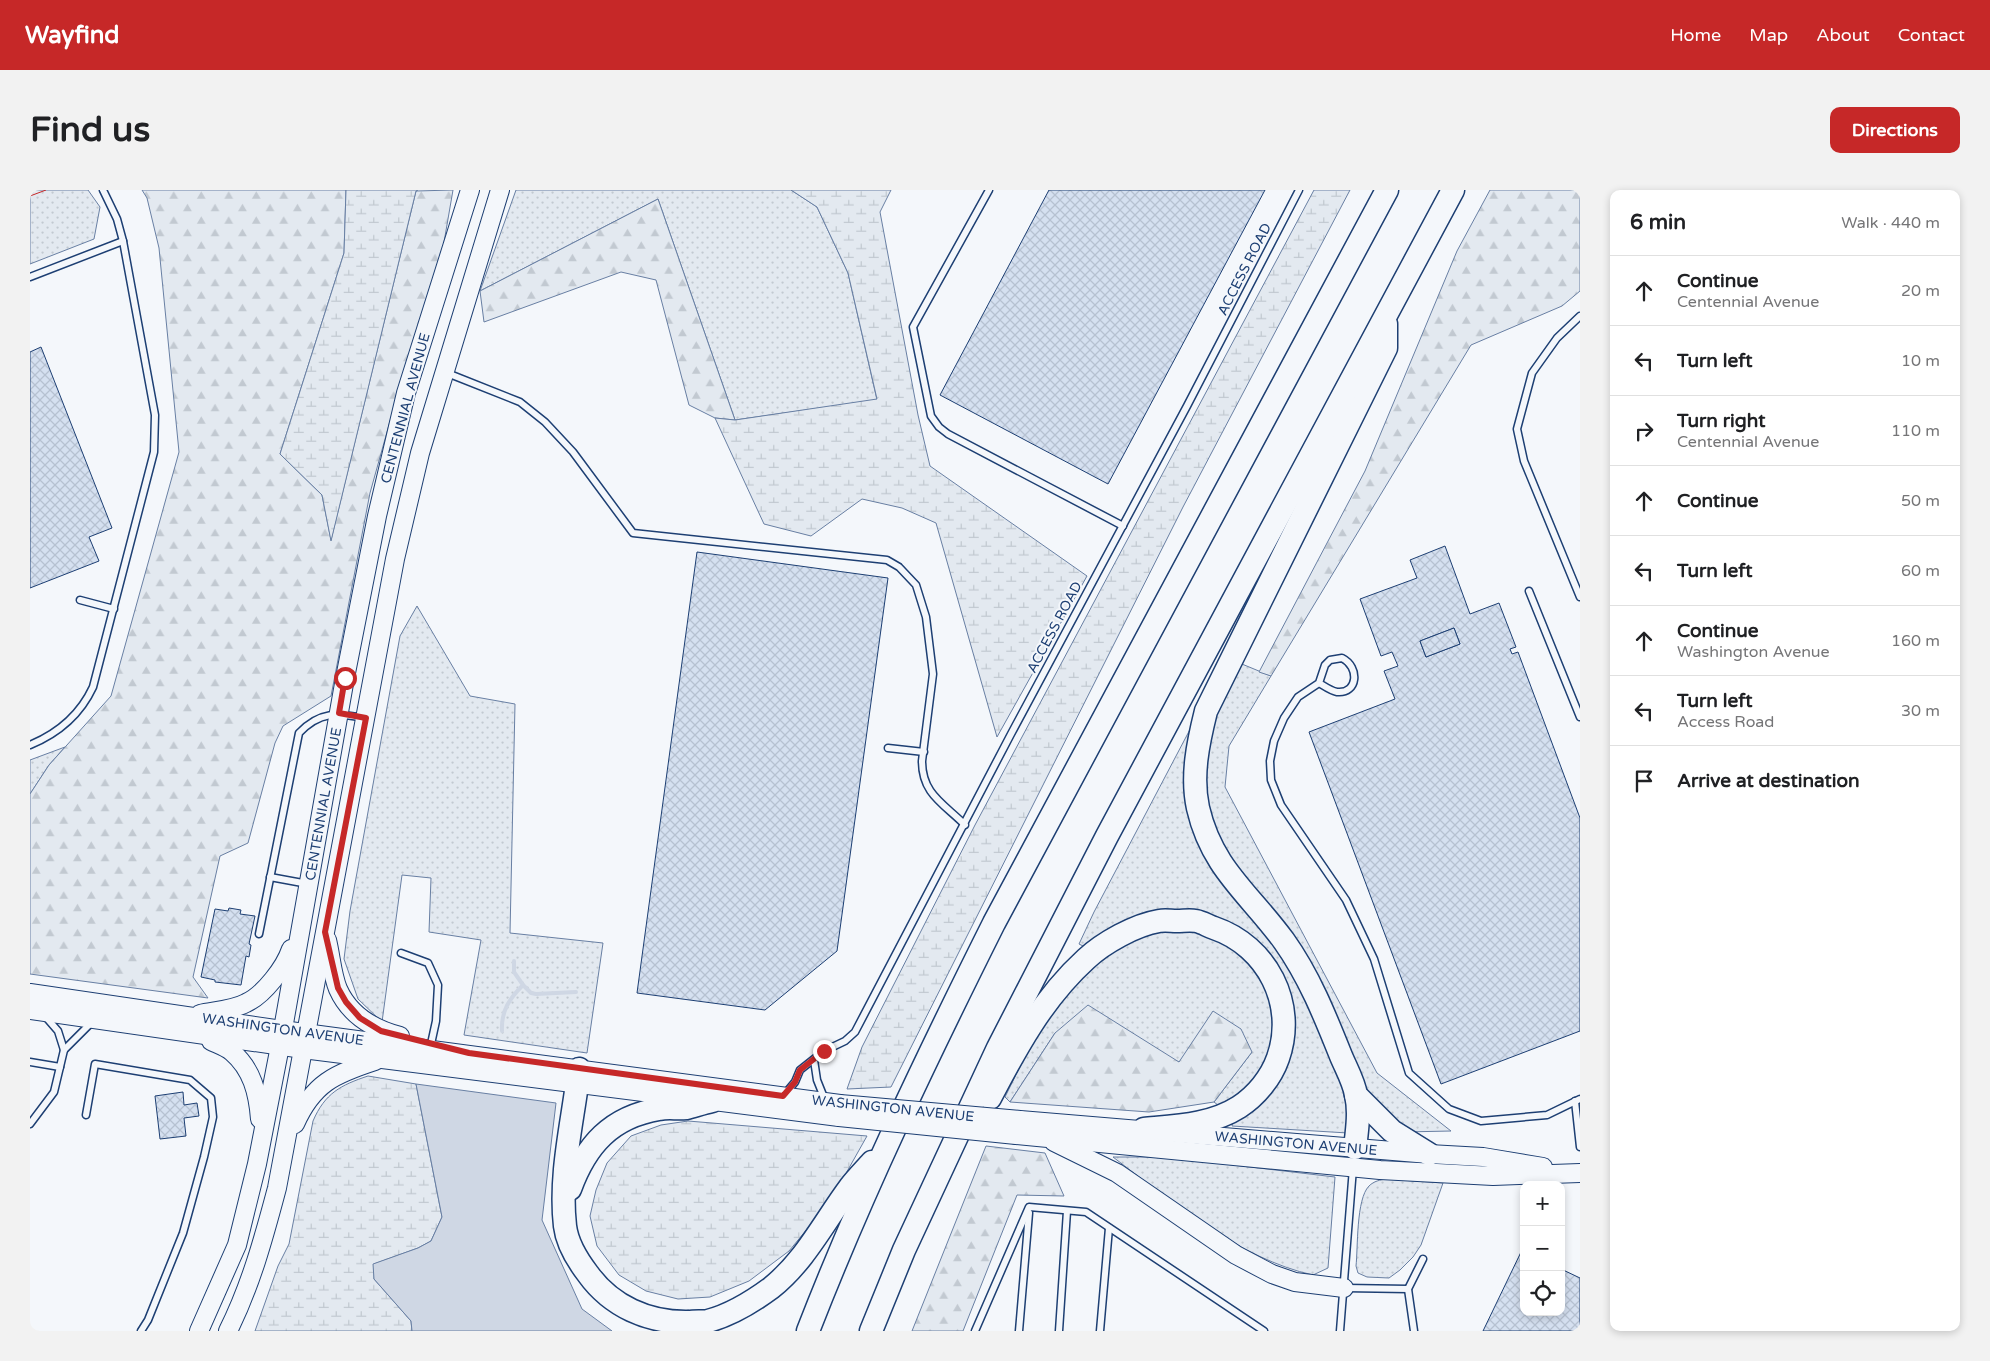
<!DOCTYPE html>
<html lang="en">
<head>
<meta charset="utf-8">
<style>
  :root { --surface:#fff; --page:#f2f2f2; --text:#202124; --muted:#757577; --line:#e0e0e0; --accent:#c62828 }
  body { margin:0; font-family:"Varela Round",sans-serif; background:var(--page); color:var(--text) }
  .controls { position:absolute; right:15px; bottom:15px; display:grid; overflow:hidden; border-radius:10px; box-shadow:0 2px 8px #0003 }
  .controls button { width:45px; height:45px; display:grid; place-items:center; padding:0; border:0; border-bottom:1px solid var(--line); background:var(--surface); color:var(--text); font:25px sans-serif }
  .stop { position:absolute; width:15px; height:15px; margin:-11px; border:4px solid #c62828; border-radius:50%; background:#fff }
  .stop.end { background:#c62828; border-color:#fff; box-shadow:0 1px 5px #0008 }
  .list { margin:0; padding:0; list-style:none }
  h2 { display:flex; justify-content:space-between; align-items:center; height:65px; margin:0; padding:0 20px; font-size:21px }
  h2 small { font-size:16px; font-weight:400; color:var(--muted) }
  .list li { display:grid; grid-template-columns:32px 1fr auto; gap:15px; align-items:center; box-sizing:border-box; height:70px; padding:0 20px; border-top:1px solid var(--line) }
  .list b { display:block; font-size:19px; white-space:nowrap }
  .list p { margin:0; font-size:16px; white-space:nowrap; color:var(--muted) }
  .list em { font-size:16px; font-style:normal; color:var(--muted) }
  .icon { flex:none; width:28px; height:28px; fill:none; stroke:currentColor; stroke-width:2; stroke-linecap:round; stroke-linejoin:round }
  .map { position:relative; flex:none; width:1550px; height:1141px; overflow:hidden; border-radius:10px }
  header { display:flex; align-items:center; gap:30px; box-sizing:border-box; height:70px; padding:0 25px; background:var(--accent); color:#fff }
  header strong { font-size:24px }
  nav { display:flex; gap:28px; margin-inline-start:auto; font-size:18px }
  .intro { display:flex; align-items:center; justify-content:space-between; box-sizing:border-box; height:120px; padding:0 30px }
  h1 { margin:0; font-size:35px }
  .button { padding:12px 22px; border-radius:10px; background:var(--accent); color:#fff; font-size:18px; font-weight:700 }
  main { display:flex; gap:30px; padding:0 30px }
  aside { flex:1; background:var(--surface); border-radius:10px; box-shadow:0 2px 8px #0003 }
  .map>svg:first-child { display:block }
</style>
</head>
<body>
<header>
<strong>Wayfind</strong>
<nav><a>Home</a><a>Map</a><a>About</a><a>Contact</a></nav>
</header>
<div class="intro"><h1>Find us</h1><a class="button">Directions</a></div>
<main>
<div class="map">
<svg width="1550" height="1141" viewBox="0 0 1550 1141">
  <defs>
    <pattern id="grass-dots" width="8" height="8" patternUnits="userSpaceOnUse" patternTransform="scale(1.25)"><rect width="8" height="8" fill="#e3e9f0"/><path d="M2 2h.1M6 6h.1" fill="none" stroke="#c2c9d1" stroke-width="1.8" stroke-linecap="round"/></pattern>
    <pattern id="forest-firs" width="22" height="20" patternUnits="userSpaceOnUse" patternTransform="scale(1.25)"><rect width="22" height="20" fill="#e3e9f0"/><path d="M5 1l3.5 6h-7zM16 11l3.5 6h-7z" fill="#c2c9d1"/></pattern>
    <pattern id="wetland-marsh" width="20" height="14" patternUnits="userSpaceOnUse" patternTransform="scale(1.25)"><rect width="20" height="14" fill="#e3e9f0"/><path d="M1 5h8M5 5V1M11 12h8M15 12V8" fill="none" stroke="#c2c9d1"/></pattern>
    <pattern id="building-cross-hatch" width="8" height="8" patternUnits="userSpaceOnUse" patternTransform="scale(1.25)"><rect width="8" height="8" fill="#d5e0f0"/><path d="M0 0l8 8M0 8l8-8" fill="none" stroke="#b6c1d1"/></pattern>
  </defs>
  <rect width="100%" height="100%" fill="#f4f7fb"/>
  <g fill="url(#grass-dots)" stroke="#687fa3">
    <polygon points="0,0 58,0 70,17 64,49 0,74"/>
    <polygon points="486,0 761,0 787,17 818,83 847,210 705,230 628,9 450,101"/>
    <polygon points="387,416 440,506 485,514 480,743 573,753 557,863 434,845 451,750 399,742 401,688 372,685 352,832 328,809 314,769 320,721 370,446"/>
    <polygon points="1207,472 1241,486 1199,556 1195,597 1347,883 1421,941 1373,942 1345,914 1184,643 1173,591 1183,528"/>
    <polygon points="1166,528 1157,602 1262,773 1318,906 1318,943 1202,936 1203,928 1229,912 1259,806 1253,784 1233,758 1181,726 1055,757 1049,754 1064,722"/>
    <polygon points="35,557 19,575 0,604 0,570"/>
    <polygon points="1137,739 1164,740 1191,749 1228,778 1246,830 1241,862 1230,886 1193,919 1184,912 1222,862 1150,872 1025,843 980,912 975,907 1009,838 1054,783 1077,765 1105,750"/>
    <path d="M1083 967H1135L1305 987 1298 1078 1283 1085C1210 1069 1142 1012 1083 967Z"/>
    <path d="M1356 989 1413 993 1391 1055 1383 1067 1370 1080 1359 1088 1337 1087 1328 1083 1326 1076C1328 1058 1326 1009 1339 996 1344 991 1350 990 1356 989Z"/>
  </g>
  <g fill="url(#forest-firs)" stroke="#687fa3">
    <polygon points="112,0 316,0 314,63 250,264 292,305 301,350 386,1 423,0 408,87 367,206 340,303 301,506 253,536 245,553 218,653 190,666 163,787 178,808 0,784 0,604 19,575 81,506 149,262 129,58 117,8"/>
    <polygon points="1460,0 1550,0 1550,101 1532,116 1441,155 1241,486 1229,482 1335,281 1427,61"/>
    <polygon points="628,9 705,230 685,228 659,215 626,90 591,82 454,132 450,101"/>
    <polygon points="1058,815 1149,872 1183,821 1211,839 1222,862 1184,912 1119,922 980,912 1025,843"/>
    <polygon points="956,956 1015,963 1034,1006 987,1005 933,1141 882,1141"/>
  </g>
  <g fill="url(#wetland-marsh)" stroke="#687fa3">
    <polygon points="316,0 388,0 386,1 301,351 292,305 250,264 314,63"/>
    <polygon points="761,0 861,0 850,22 888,225 900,276 1057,386 967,547 906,333 872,318 832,309 781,346 734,334 685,228 705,230 847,209 818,83 787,17"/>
    <polygon points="1284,0 1320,0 1153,317 861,897 817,899 832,857 945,635"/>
    <path d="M338 886 386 894 412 1027 401 1051 388 1058 344 1074V1089L381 1131 382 1141H225L248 1076 259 1054 283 931C295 903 311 895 338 886Z"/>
    <polygon points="658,931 837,946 801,1010 759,1061 719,1091 680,1107 648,1109 616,1101 589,1085 567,1056 560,1026 566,1000 577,973 601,946 631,935"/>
  </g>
  <polygon fill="#cfd7e4" stroke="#687fa3" points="386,894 526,913 512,1030 552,1119 582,1141 382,1141 381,1131 344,1089 343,1074 388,1058 401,1051 412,1027"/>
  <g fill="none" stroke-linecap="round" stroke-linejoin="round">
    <g stroke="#cfd7e4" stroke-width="4">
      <polyline points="493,795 501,803 506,804 546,802"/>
      <path d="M472 841C471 821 479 809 493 795L484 782V771"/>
    </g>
  </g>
  <g fill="url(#building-cross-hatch)" stroke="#1d3f73" fill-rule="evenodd">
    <polygon points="1019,0 1235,0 1078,294 910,205"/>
    <polygon points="11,157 82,338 59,347 69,371 0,398 0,162"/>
    <path d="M1415 356 1440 424 1469 413 1486 457 1480 459 1482 464 1488 462 1550 628V841L1411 894 1279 542 1365 509 1354 481 1368 476 1362 462 1351 466 1330 409 1387 388 1380 370ZM1424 438 1430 454 1396 467 1390 451Z"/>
    <polygon points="667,362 858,388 807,761 735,820 607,803"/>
    <polygon points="1424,438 1430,454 1396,467 1390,451"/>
    <polygon points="199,718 211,720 210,724 225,726 219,754 221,755 219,767 216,766 211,795 185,792 185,790 171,787 185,719 198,721"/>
    <polygon points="153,902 154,915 167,913 169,926 154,928 156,946 130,949 125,906"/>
    <polygon points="1492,1060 1494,1061 1494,1122 1531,1122 1531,1079 1550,1088 1550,1141 1453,1141"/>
  </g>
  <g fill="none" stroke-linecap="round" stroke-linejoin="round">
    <g stroke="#1d3f73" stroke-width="9">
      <g id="service">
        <polyline points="959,0 883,137 901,226 909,237 918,244 1093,336"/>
        <polyline points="0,87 93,51"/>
        <polyline points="1550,126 1527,148 1502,183 1487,239 1494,271 1550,407"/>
        <path d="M417 183 490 212 515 232 543 262 603 343 857 370 869 377 886 395 896 427 903 484 892 571C892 604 913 613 935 635"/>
        <polyline points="1499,401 1550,527"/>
        <polyline points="50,410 84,419"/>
        <path d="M1289 493C1294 496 1301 501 1307 502 1328 504 1330 477 1312 468L1300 470 1295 475 1289 493 1268 507 1254 528 1244 551 1240 571 1241 590 1251 615 1316 710 1344 769 1379 883 1419 919 1451 931 1517 925 1550 909"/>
        <path d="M0 555C29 543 50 525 63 497L124 262 125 225 93 51 87 29 73 0"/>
        <polyline points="858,558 894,562"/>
        <polyline points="240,687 278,694"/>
        <path d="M229 744 269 543C290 521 307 523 334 528"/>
        <polyline points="371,763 398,773 408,795 406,831 401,854"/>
        <polyline points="34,860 63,831"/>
        <polyline points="784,870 787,890 795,910"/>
        <polyline points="0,872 30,877"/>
        <polyline points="755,904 765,892 770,880 794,861 815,851 825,842 981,544 1157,216 1269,0"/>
        <polyline points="1545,911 1550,957"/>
        <polyline points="56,925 65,874 160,890 181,908 183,927 174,967 153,1043 118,1130 111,1141"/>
        <polyline points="0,934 24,902 34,860 28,841 15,826"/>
        <polyline points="1315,1098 1378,1099"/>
        <polyline points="945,1141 999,1017 1056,1022 1234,1141"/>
        <polyline points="989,1141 999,1023"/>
        <polyline points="1029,1141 1037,1021"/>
        <polyline points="1070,1141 1079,1038"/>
        <polyline points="1310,1141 1323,978"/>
        <polyline points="1384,1141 1378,1099 1393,1069"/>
      </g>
    </g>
    <g stroke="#1d3f73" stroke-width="20">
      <g id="secondary">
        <path d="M297 750C301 766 302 785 308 799 320 826 343 839 370 846"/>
        <polyline points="0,803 252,840 810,914"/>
        <polyline points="0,820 273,859 809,927"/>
        <path d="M170 824C184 821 203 820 216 813 234 805 255 777 261 759"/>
        <path d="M181 851C187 854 196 857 202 862 222 879 228 903 230 929"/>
        <polyline points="990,930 1399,964 1453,967 1513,977"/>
        <path d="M265 934C283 893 305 884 345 871"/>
        <polyline points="986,945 1350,980 1463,986 1550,983"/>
        <polyline points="1024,952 1087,983 1206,1065 1242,1084 1265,1092 1314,1098"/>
        <polyline points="169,1141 207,1055 227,974 250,856 315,488 347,326 376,203 440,0"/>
        <path d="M198 1141C221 1095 234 1047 247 998L365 369 390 263 470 0"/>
      </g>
    </g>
    <g stroke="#1d3f73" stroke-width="25">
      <g id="motorway">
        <path d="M549 879C543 931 529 984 535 1036 537 1053 548 1071 558 1084 581 1116 618 1133 659 1132 665 1131 672 1132 678 1131 701 1125 722 1112 741 1098 775 1071 794 1032 820 997 827 988 835 980 842 972"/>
        <polyline points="1326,905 1362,941 1399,964"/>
        <path d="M960 908C986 858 1013 808 1056 769 1073 753 1105 735 1129 731 1135 730 1141 731 1147 731 1153 731 1160 730 1166 731 1172 732 1178 736 1184 738 1237 756 1267 814 1248 868 1241 888 1226 906 1209 917 1181 935 1146 936 1114 939"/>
        <path d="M1325 958C1327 941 1330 921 1326 905 1324 892 1316 878 1311 866 1295 826 1279 786 1254 751 1220 704 1182 679 1168 618 1161 586 1168 553 1176 521L1356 158V134"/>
        <path d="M540 999C556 955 581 927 629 919 638 917 647 919 656 918 664 916 673 913 682 911"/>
        <path d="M778 1141C832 1002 897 867 964 733L1357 0"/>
        <polyline points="841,1141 874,1060 968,858 1077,646 1423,0"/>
      </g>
    </g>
    <use href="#service" stroke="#f4f7fb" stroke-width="6"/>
    <use href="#secondary" stroke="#f4f7fb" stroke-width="18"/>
    <use href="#motorway" stroke="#f4f7fb" stroke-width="22"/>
    <g stroke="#1d3f73" stroke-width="20" stroke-linecap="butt">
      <g id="secondary-bridge">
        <polyline points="810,914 990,930"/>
        <polyline points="809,927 986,945"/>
      </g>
    </g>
    <use href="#secondary-bridge" stroke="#f4f7fb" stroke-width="18"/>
    <polyline stroke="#c62828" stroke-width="1" stroke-dasharray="18 4 2.5 4" stroke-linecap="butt" points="0,6 16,0"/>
  </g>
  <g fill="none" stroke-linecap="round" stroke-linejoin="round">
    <polyline stroke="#c62828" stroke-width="6" points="315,488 309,523 336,528 295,742 308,798 316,812 330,828 351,841 439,863 753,906 765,892 770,880 794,861"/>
  </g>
  <g text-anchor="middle" stroke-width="4" stroke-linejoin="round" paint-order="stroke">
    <g font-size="14" fill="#1d3f73" stroke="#f4f7fb">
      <text transform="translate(1214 79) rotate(-63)" y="5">ACCESS ROAD</text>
      <text transform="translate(375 218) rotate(-75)" y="5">CENTENNIAL AVENUE</text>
      <text transform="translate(1024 437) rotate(-62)" y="5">ACCESS ROAD</text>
      <text transform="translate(293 614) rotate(-80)" y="5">CENTENNIAL AVENUE</text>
      <text transform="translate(253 839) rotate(8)" y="5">WASHINGTON AVENUE</text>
      <text transform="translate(863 918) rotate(6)" y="5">WASHINGTON AVENUE</text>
      <text transform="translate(1266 953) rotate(5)" y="5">WASHINGTON AVENUE</text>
    </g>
  </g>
</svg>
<div class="controls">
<button>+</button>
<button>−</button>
<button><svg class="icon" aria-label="locate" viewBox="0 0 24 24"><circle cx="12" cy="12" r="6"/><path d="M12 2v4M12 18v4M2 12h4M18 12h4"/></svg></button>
</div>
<div class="stop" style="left:315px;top:488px"></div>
<div class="stop end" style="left:794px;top:861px"></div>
</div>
<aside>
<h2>6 min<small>Walk · 440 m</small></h2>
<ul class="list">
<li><svg class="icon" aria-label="ahead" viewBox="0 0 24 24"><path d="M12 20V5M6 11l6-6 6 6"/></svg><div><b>Continue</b><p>Centennial Avenue</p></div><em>20 m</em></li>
<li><svg class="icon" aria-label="left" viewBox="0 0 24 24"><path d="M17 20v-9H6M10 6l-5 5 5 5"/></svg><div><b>Turn left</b></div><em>10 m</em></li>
<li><svg class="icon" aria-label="right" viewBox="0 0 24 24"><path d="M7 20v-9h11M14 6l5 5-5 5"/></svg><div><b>Turn right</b><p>Centennial Avenue</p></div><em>110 m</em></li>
<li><svg class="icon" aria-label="ahead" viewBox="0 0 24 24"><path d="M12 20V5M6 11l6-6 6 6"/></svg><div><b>Continue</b></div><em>50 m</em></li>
<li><svg class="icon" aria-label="left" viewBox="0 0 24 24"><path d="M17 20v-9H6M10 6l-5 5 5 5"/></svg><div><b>Turn left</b></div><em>60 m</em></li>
<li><svg class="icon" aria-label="ahead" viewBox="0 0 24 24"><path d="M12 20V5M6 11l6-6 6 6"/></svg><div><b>Continue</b><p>Washington Avenue</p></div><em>160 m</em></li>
<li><svg class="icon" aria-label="left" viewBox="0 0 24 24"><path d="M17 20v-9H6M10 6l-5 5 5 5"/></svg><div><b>Turn left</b><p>Access Road</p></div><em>30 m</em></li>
<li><svg class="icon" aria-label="arrive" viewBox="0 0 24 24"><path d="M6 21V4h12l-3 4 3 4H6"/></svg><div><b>Arrive at destination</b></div></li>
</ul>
</aside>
</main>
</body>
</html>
